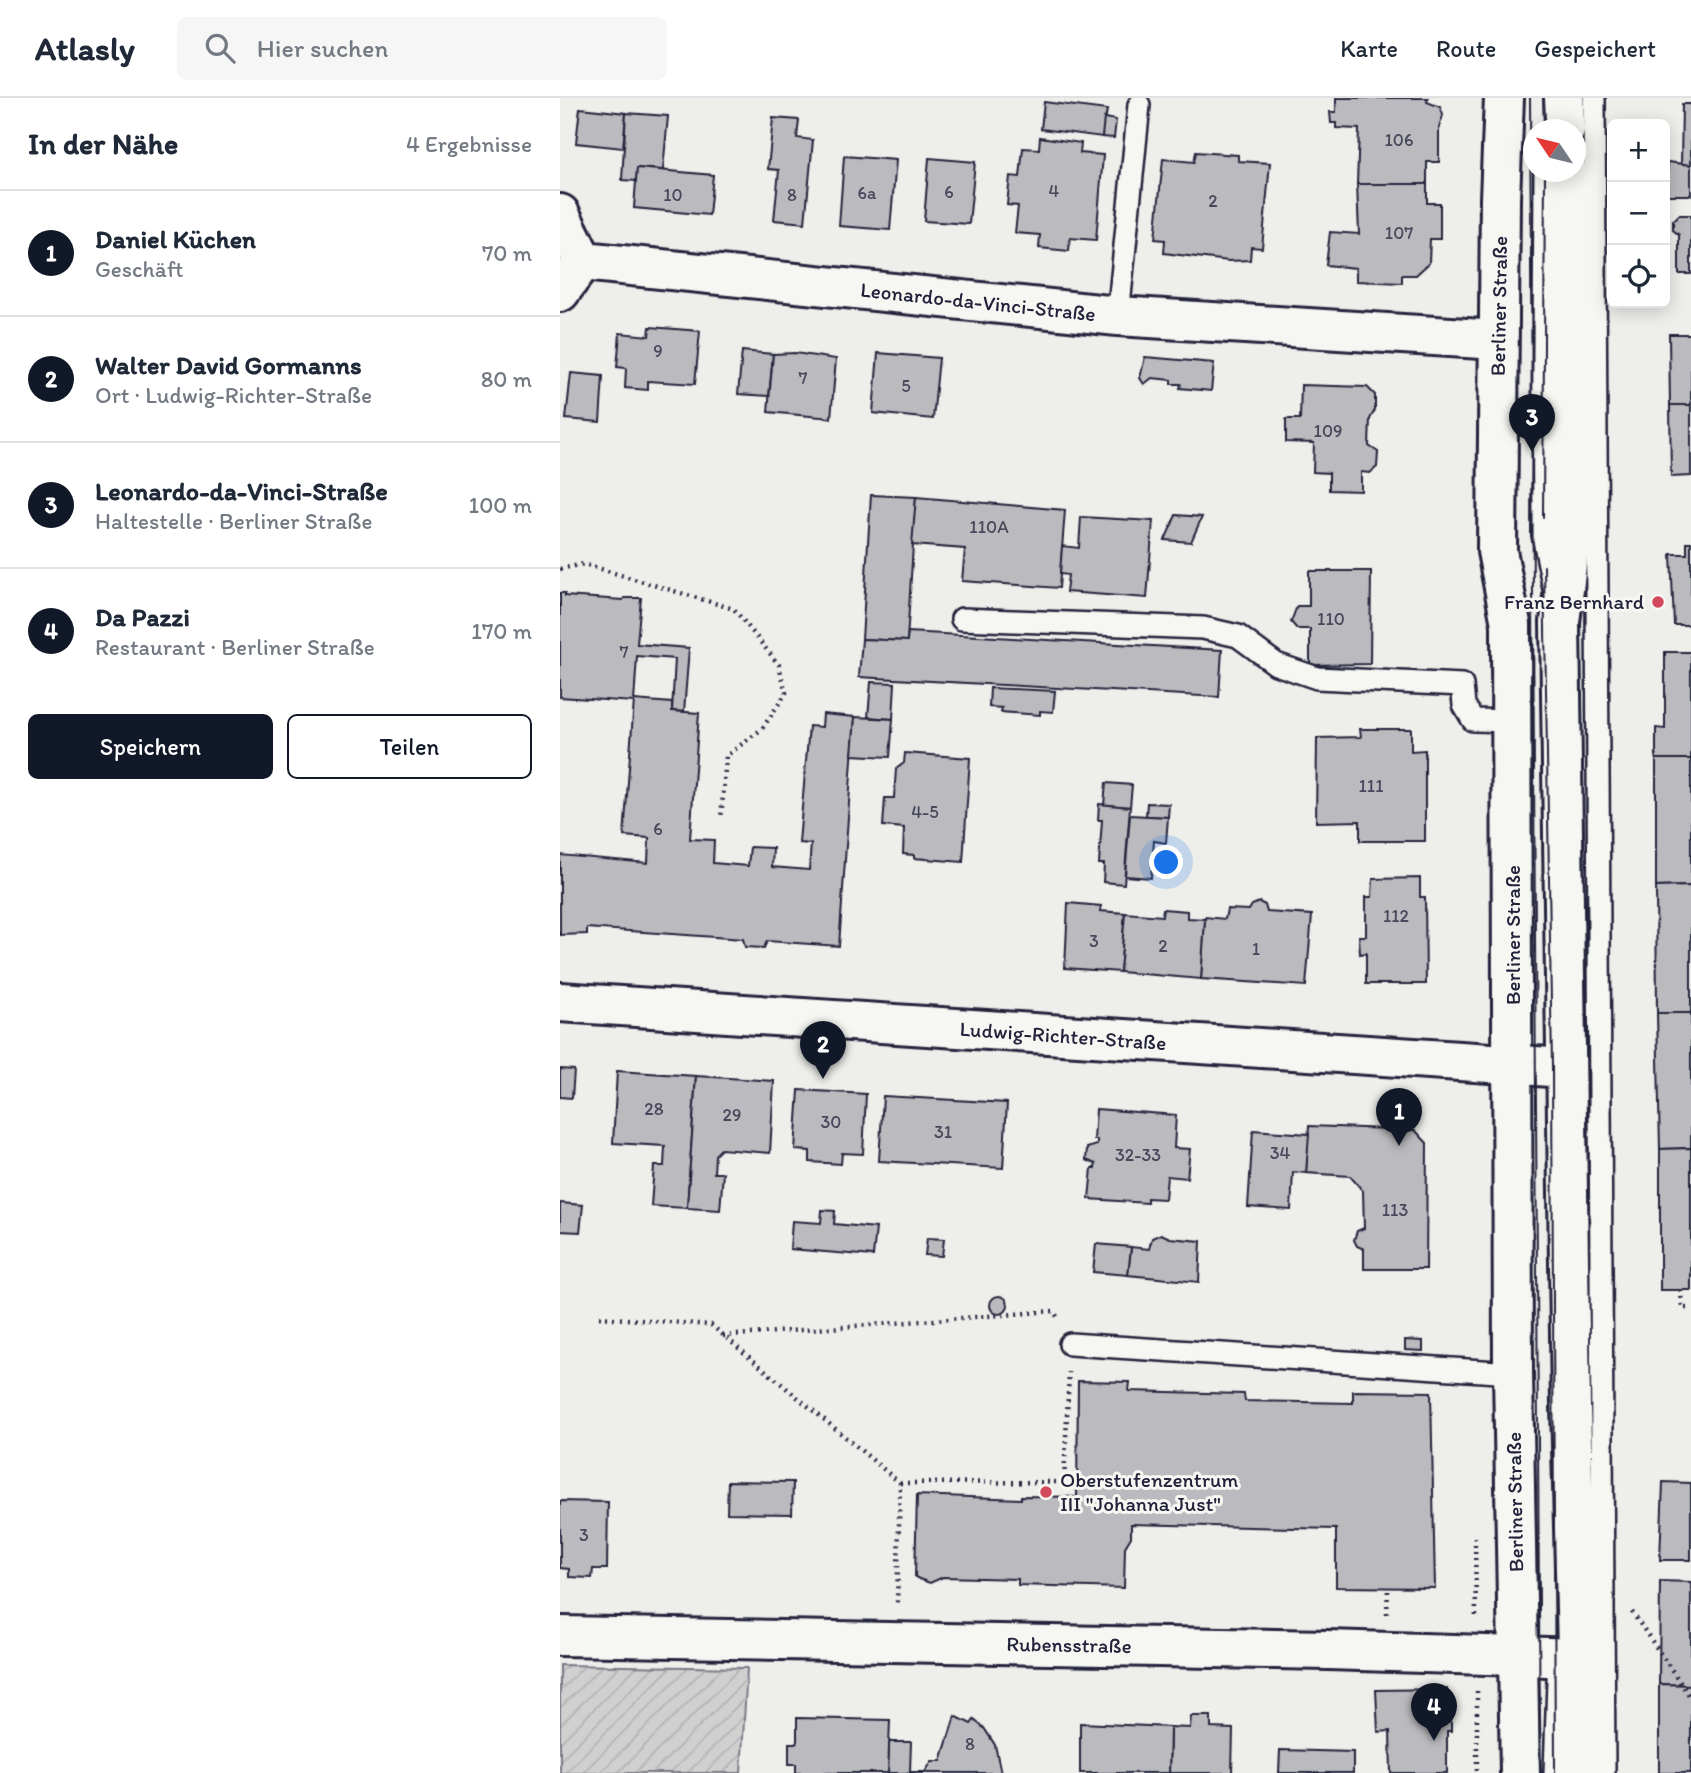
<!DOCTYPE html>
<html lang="de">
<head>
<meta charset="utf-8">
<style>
  :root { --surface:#fff; --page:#f6f6f7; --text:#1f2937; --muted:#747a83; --line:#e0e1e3; --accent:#111827 }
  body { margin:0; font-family:Itim,sans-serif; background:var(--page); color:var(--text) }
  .controls { position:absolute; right:21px; top:21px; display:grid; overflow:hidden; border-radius:10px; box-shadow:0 4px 18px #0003 }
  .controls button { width:63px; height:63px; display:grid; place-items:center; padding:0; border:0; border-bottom:2px solid var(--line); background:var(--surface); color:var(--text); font:35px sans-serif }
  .compass { position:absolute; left:963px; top:21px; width:63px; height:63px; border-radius:50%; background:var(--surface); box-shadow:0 4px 18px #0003; rotate:305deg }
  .you { position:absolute; left:607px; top:765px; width:24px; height:24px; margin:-18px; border:5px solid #fff; border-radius:50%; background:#1a73e8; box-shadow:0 0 0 10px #1a73e833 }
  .badge { display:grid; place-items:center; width:46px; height:46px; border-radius:50%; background:var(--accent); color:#fff; font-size:23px; font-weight:700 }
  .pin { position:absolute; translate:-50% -58px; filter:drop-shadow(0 2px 4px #0008) }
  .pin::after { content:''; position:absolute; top:37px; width:24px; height:21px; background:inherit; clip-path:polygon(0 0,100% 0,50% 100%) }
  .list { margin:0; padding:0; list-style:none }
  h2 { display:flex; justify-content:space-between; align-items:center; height:91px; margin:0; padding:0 28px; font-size:30px }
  h2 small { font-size:23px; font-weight:400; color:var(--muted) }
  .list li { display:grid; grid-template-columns:46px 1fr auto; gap:21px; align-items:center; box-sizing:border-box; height:126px; padding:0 28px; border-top:2px solid var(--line) }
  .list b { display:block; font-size:26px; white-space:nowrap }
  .list p { margin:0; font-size:23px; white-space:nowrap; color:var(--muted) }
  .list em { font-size:23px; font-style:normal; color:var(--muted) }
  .actions { display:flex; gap:14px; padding:21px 28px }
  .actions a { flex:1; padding:16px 0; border:2px solid var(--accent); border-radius:10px; text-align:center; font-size:24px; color:var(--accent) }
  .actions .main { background:var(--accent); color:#fff }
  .icon { flex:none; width:38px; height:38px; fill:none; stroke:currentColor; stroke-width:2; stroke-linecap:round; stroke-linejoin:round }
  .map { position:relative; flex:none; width:1131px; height:1675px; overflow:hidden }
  header { display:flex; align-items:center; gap:42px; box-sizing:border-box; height:98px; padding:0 35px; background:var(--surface); border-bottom:2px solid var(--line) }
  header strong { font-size:33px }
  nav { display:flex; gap:38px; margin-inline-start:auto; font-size:24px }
  .search { width:490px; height:63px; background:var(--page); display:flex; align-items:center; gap:18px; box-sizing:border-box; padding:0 24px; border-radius:10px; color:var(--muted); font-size:26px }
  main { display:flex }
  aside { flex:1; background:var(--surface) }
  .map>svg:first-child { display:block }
</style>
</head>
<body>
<header>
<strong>Atlasly</strong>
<div class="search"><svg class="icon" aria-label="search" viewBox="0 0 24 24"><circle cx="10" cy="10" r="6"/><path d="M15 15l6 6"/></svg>Hier suchen</div>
<nav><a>Karte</a><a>Route</a><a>Gespeichert</a></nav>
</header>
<main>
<aside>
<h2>In der Nähe<small>4 Ergebnisse</small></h2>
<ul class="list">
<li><span class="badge">1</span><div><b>Daniel Küchen</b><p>Geschäft</p></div><em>70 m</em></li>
<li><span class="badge">2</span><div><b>Walter David Gormanns</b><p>Ort · Ludwig-Richter-Straße</p></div><em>80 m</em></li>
<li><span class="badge">3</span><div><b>Leonardo-da-Vinci-Straße</b><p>Haltestelle · Berliner Straße</p></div><em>100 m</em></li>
<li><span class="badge">4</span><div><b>Da Pazzi</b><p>Restaurant · Berliner Straße</p></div><em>170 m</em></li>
</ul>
<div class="actions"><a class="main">Speichern</a><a>Teilen</a></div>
</aside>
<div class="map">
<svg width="1131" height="1675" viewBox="0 0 1131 1675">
  <defs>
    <pattern id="garden-furrows" width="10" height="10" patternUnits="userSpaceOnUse" patternTransform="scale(1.75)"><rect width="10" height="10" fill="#d0d0d1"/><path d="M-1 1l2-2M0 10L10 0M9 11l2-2" fill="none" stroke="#b2b2b4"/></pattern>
  </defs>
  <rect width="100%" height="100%" fill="#eeeeeb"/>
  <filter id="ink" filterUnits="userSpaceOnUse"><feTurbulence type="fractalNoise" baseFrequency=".0143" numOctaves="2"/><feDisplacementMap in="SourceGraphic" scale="14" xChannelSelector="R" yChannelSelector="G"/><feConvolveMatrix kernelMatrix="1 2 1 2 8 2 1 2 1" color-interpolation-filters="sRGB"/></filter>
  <g filter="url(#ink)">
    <polygon fill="url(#garden-furrows)" stroke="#797986" stroke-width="2" points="0,1567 187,1570 181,1675 0,1675"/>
    <g fill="#bbbbbf" stroke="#22223b" stroke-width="2">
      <polygon points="776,0 868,0 867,4 880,9 883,17 879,30 879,64 867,64 867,86 797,86 799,31 776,30 776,25 771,25 770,14 776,14"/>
      <polygon points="484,4 547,12 542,39 481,31"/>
      <polygon points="1122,6 1131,6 1131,67 1121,67"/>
      <polygon points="20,10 66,15 63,50 16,45"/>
      <polygon points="66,15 108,18 103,72 77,70 76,83 62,82"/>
      <polygon points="213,20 239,22 237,40 253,42 245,125 214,122 219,72 208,71"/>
      <polygon points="544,20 556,22 554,40 542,39"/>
      <polygon points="480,39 521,45 520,55 543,57 536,142 510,140 509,153 479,150 480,137 455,135 458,108 447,107 450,78 460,79 463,50 479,51"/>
      <polygon points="636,54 678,57 678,63 710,65 702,150 691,149 690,162 669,163 604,155 605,142 595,141 603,61 634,64"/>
      <polygon points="284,58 336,62 330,132 279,128"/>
      <polygon points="369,60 415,64 409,126 364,123"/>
      <polygon points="1108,64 1131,67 1131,97 1107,97"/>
      <polygon points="77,70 153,77 149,117 74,110"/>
      <polygon points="797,86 867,86 867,105 880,105 880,141 870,141 869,165 856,177 842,177 842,185 796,183 796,170 766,167 770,134 799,136"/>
      <polygon points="1119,117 1131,117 1131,176 1119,176 1119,137 1113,132 1113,123"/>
      <polygon points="90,229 140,233 135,286 88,283 88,292 65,290 66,270 57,269 60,235 89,238"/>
      <polygon points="1109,236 1131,236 1131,307 1110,307"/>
      <polygon points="182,253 213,256 209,298 178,296"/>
      <polygon points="235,255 276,261 271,320 208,314 213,256"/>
      <polygon points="318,255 379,260 373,321 313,315"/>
      <polygon points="585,259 654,265 651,293 620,290 621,286 611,286 611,282 592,280 584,286 580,280"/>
      <polygon points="11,275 43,278 40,324 6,321"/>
      <polygon points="741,287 807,289 815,297 815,312 810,321 809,348 818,354 817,369 810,375 801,374 801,393 769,392 769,375 753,374 754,345 726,344 726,321 740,321"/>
      <polygon points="1110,307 1131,307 1131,378 1111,379"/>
      <polygon points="311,397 356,399 347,543 302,541"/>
      <polygon points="356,399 505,412 499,490 402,483 405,451 352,447"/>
      <polygon points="616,417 642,419 631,444 605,442"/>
      <polygon points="521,419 593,423 587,500 506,494 508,477 500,476 502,448 519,450"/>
      <polygon points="1127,444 1131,444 1131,527 1114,527 1111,456 1127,456"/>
      <polygon points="749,473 811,473 810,566 750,567 750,531 737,531 731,524 737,508 749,508"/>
      <polygon points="0,495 5,495 5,498 63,502 64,500 81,500 77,546 129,550 124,614 112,613 115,561 77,558 74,604 0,599"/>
      <polygon points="348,534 662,552 659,599 299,579 302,541 347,543"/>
      <polygon points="1105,554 1131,554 1131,661 1096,661 1096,630 1105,631"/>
      <polygon points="311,584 335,585 333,621 308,619"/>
      <polygon points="430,590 495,593 493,614 480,613 480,617 441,614 442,610 429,609"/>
      <polygon points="74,602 112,605 112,613 139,615 130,741 154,742 153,765 188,768 190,749 213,750 212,769 249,772 251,746 239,745 249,628 262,629 263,616 295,619 279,848 207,843 204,850 185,849 183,841 27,830 27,836 0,837 0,757 88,765 89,740 64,738"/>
      <polygon points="295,619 333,621 330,659 292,657"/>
      <polygon points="800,631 851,631 851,653 865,652 865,743 800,743 800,723 756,724 757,640 801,639"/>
      <polygon points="345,655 410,660 403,764 354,760 354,757 343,756 344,730 323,728 325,700 334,700 336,671 344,665"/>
      <polygon points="1096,661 1131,661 1131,788 1096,789"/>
      <polygon points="546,685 572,687 570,709 544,707"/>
      <polygon points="587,705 609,706 608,719 586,718"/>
      <polygon points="539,706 570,709 564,786 543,784 544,766 539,766 542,722 538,722"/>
      <polygon points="570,717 608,719 606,745 594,743 591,780 565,778"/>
      <polygon points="860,780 860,799 865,799 866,886 806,886 806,855 800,856 799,838 806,838 806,799 812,799 813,781"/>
      <polygon points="1131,788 1131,915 1097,915 1096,789"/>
      <polygon points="699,804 705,807 707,814 752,817 746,888 641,881 645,819 665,821 667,811 689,812 692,807"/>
      <polygon points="508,805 541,808 540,813 565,815 560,874 505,870"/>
      <polygon points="603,811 627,813 627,820 645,821 641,881 560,874 565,815 602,818"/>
      <polygon points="1097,915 1131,915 1131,1050 1100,1051"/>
      <polygon points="0,971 14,972 12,1000 0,999"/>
      <polygon points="57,973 136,978 127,1110 91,1108 94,1068 104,1068 105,1048 53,1045"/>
      <polygon points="136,978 214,983 210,1055 161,1051 155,1057 154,1075 163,1075 160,1112 127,1110"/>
      <polygon points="239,992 306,996 303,1056 282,1055 281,1066 250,1064 250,1053 235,1052"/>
      <polygon points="323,998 447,1005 443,1070 319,1063"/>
      <polygon points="536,1011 616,1017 614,1050 630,1051 627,1080 607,1078 605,1101 587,1100 587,1105 529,1101 532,1070 535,1070 536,1066 526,1062 527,1050 537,1047 537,1042 534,1042"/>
      <polygon points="749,1028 855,1032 867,1045 866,1171 804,1171 804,1151 797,1148 794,1142 797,1133 804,1130 803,1093 790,1078 746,1075"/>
      <polygon points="693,1032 749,1036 746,1075 733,1074 731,1112 688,1109"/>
      <polygon points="1131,1050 1131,1192 1100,1192 1100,1051"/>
      <polygon points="0,1105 23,1107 20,1134 0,1133"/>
      <polygon points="262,1112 275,1113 274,1126 316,1130 313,1158 230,1151 232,1123 261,1125"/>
      <polygon points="601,1136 610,1140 641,1143 639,1184 568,1177 571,1149 589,1151 592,1140"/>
      <polygon points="367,1140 384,1141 382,1158 365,1157"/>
      <polygon points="536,1146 571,1149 568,1177 533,1174"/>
      <circle cx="439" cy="1207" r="9"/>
      <polygon points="845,1242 863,1243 863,1253 845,1252"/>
      <polygon points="518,1283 570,1284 569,1293 684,1296 685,1303 793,1305 793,1293 871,1294 875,1490 776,1489 776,1431 571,1426 571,1439 565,1449 564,1490 458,1487 458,1481 383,1479 370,1485 359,1481 355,1479 357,1397 461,1401 461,1398 517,1399"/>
      <polygon points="168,1383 233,1384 232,1416 167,1415"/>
      <polygon points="1103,1384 1131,1385 1131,1462 1100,1462"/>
      <polygon points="0,1403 48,1404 47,1471 33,1471 32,1480 9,1479 9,1471 0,1470"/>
      <polygon points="1100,1483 1131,1484 1131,1587 1099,1586"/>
      <polygon points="1099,1586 1131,1587 1131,1675 1099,1675"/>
      <polygon points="887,1591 887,1605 891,1605 891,1633 887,1633 887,1675 831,1675 830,1633 818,1634 816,1592"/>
      <polygon points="395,1618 411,1626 414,1622 424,1630 435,1647 441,1675 328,1675 329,1644 351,1644 350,1674 365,1674 372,1663 381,1663"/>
      <polygon points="631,1618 651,1618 651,1630 673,1631 672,1675 609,1675 610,1629 630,1630"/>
      <polygon points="237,1620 330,1622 328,1675 236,1675 236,1666 229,1666 229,1645 237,1645"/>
      <polygon points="520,1625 610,1629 609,1675 520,1675"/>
      <polygon points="720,1652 793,1654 793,1675 719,1675"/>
    </g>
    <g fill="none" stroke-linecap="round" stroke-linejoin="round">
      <g stroke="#22223b" stroke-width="26">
        <g id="lane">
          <polyline points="1034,0 1044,1675"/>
          <polyline points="985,74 983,437 994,491"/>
          <polyline points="558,218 579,7"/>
          <polyline points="402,521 643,530 678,538 716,566 757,580 902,587 904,607 913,622 952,623"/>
          <polyline points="510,1246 953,1275"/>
          <polyline points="995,1675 999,1552"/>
        </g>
      </g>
      <g stroke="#22223b" stroke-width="44">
        <g id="street">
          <polyline points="0,116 23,163 558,218 938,242"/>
          <polyline points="0,194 23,163"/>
          <polyline points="0,904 1006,970"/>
          <polyline points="0,1538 768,1552 1019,1560"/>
        </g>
      </g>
      <g stroke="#22223b" stroke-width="44">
        <g id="primary">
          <polyline points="944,0 940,101 937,453 951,526 953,1275 960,1675"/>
          <polyline points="1004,0 1005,32"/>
          <polyline points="1007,74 1009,450 1000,524 1011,1307 1020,1675"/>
        </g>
      </g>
      <g stroke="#22223b" stroke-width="4.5" stroke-dasharray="2 5" stroke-linecap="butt">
        <polyline points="0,471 24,466 174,511 219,567 226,595 202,631 166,658 161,721"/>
        <polyline points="1121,1192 1122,1210 1131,1210"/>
        <polyline points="39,1219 151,1227 340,1385 337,1509"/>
        <polyline points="163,1238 494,1213 499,1222"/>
        <polyline points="340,1385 504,1384 509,1274"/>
        <polyline points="915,1439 916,1521"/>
        <polyline points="1072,1514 1131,1600"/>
        <polyline points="827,1516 828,1490"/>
        <polyline points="917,1593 917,1675"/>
      </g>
      <use href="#lane" stroke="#f6f6f2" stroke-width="21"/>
      <use href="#street" stroke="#f6f6f2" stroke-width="38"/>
      <use href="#primary" stroke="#f6f6f2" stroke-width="38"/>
      <g stroke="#22223b" stroke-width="2">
        <polyline points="970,0 980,1675"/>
        <polyline points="984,0 985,32"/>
        <polyline points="983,419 985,74"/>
        <polyline points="984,468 992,969 995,1675"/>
      </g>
    </g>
  </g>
  <g fill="#d1495b" stroke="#f6f6f2" stroke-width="2.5">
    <circle cx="1098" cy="504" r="7"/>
    <circle cx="486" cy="1394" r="7"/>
  </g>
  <g text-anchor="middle" stroke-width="6" stroke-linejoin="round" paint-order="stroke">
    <g font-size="18" fill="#48485c">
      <text x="839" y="48">106</text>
      <text x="494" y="99">4</text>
      <text x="389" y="100">6</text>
      <text x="307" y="101">6a</text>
      <text x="113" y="103">10</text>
      <text x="232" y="103">8</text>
      <text x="653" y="109">2</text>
      <text x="839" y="141">107</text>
      <text x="98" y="259">9</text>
      <text x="243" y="286">7</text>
      <text x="346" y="294">5</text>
      <text x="768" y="339">109</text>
      <text x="429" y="435">110A</text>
      <text x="771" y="527">110</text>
      <text x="64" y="560">7</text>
      <text x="811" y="694">111</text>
      <text x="365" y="720">4-5</text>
      <text x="98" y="737">6</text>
      <text x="836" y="824">112</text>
      <text x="534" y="849">3</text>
      <text x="603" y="854">2</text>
      <text x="696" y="857">1</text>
      <text x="94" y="1017">28</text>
      <text x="172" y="1023">29</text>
      <text x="271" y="1030">30</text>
      <text x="383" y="1040">31</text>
      <text x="720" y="1061">34</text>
      <text x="578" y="1063">32-33</text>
      <text x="835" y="1118">113</text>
      <text x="24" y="1443">3</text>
      <text x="410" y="1652">8</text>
    </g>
    <g font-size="21" fill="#22223b" stroke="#f6f6f2">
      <text transform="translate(418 204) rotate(6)" y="7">Leonardo-da-Vinci-Straße</text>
      <text transform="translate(939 208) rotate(-89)" y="7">Berliner Straße</text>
      <text transform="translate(953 837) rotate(-90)" y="7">Berliner Straße</text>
      <text transform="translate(503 938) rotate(4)" y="7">Ludwig-Richter-Straße</text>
      <text transform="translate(955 1404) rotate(-91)" y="7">Berliner Straße</text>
      <text transform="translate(509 1547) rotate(1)" y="7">Rubensstraße</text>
    </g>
    <g font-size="21" fill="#22223b" stroke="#f6f6f2" text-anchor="end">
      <text x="1084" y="511">Franz Bernhard</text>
      <text x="500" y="1389" text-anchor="start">Oberstufenzentrum<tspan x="500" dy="24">III "Johanna Just"</tspan></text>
    </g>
  </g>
</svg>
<div class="controls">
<button>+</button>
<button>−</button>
<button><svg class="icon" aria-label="locate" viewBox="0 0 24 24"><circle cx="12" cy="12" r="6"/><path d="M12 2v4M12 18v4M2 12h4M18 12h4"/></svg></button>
</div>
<svg class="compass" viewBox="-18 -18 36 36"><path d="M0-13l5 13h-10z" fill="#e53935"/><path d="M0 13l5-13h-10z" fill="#747a83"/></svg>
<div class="you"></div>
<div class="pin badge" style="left:839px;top:1048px">1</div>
<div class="pin badge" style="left:263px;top:981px">2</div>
<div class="pin badge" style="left:972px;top:354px">3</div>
<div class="pin badge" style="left:874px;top:1643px">4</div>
</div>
</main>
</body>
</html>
